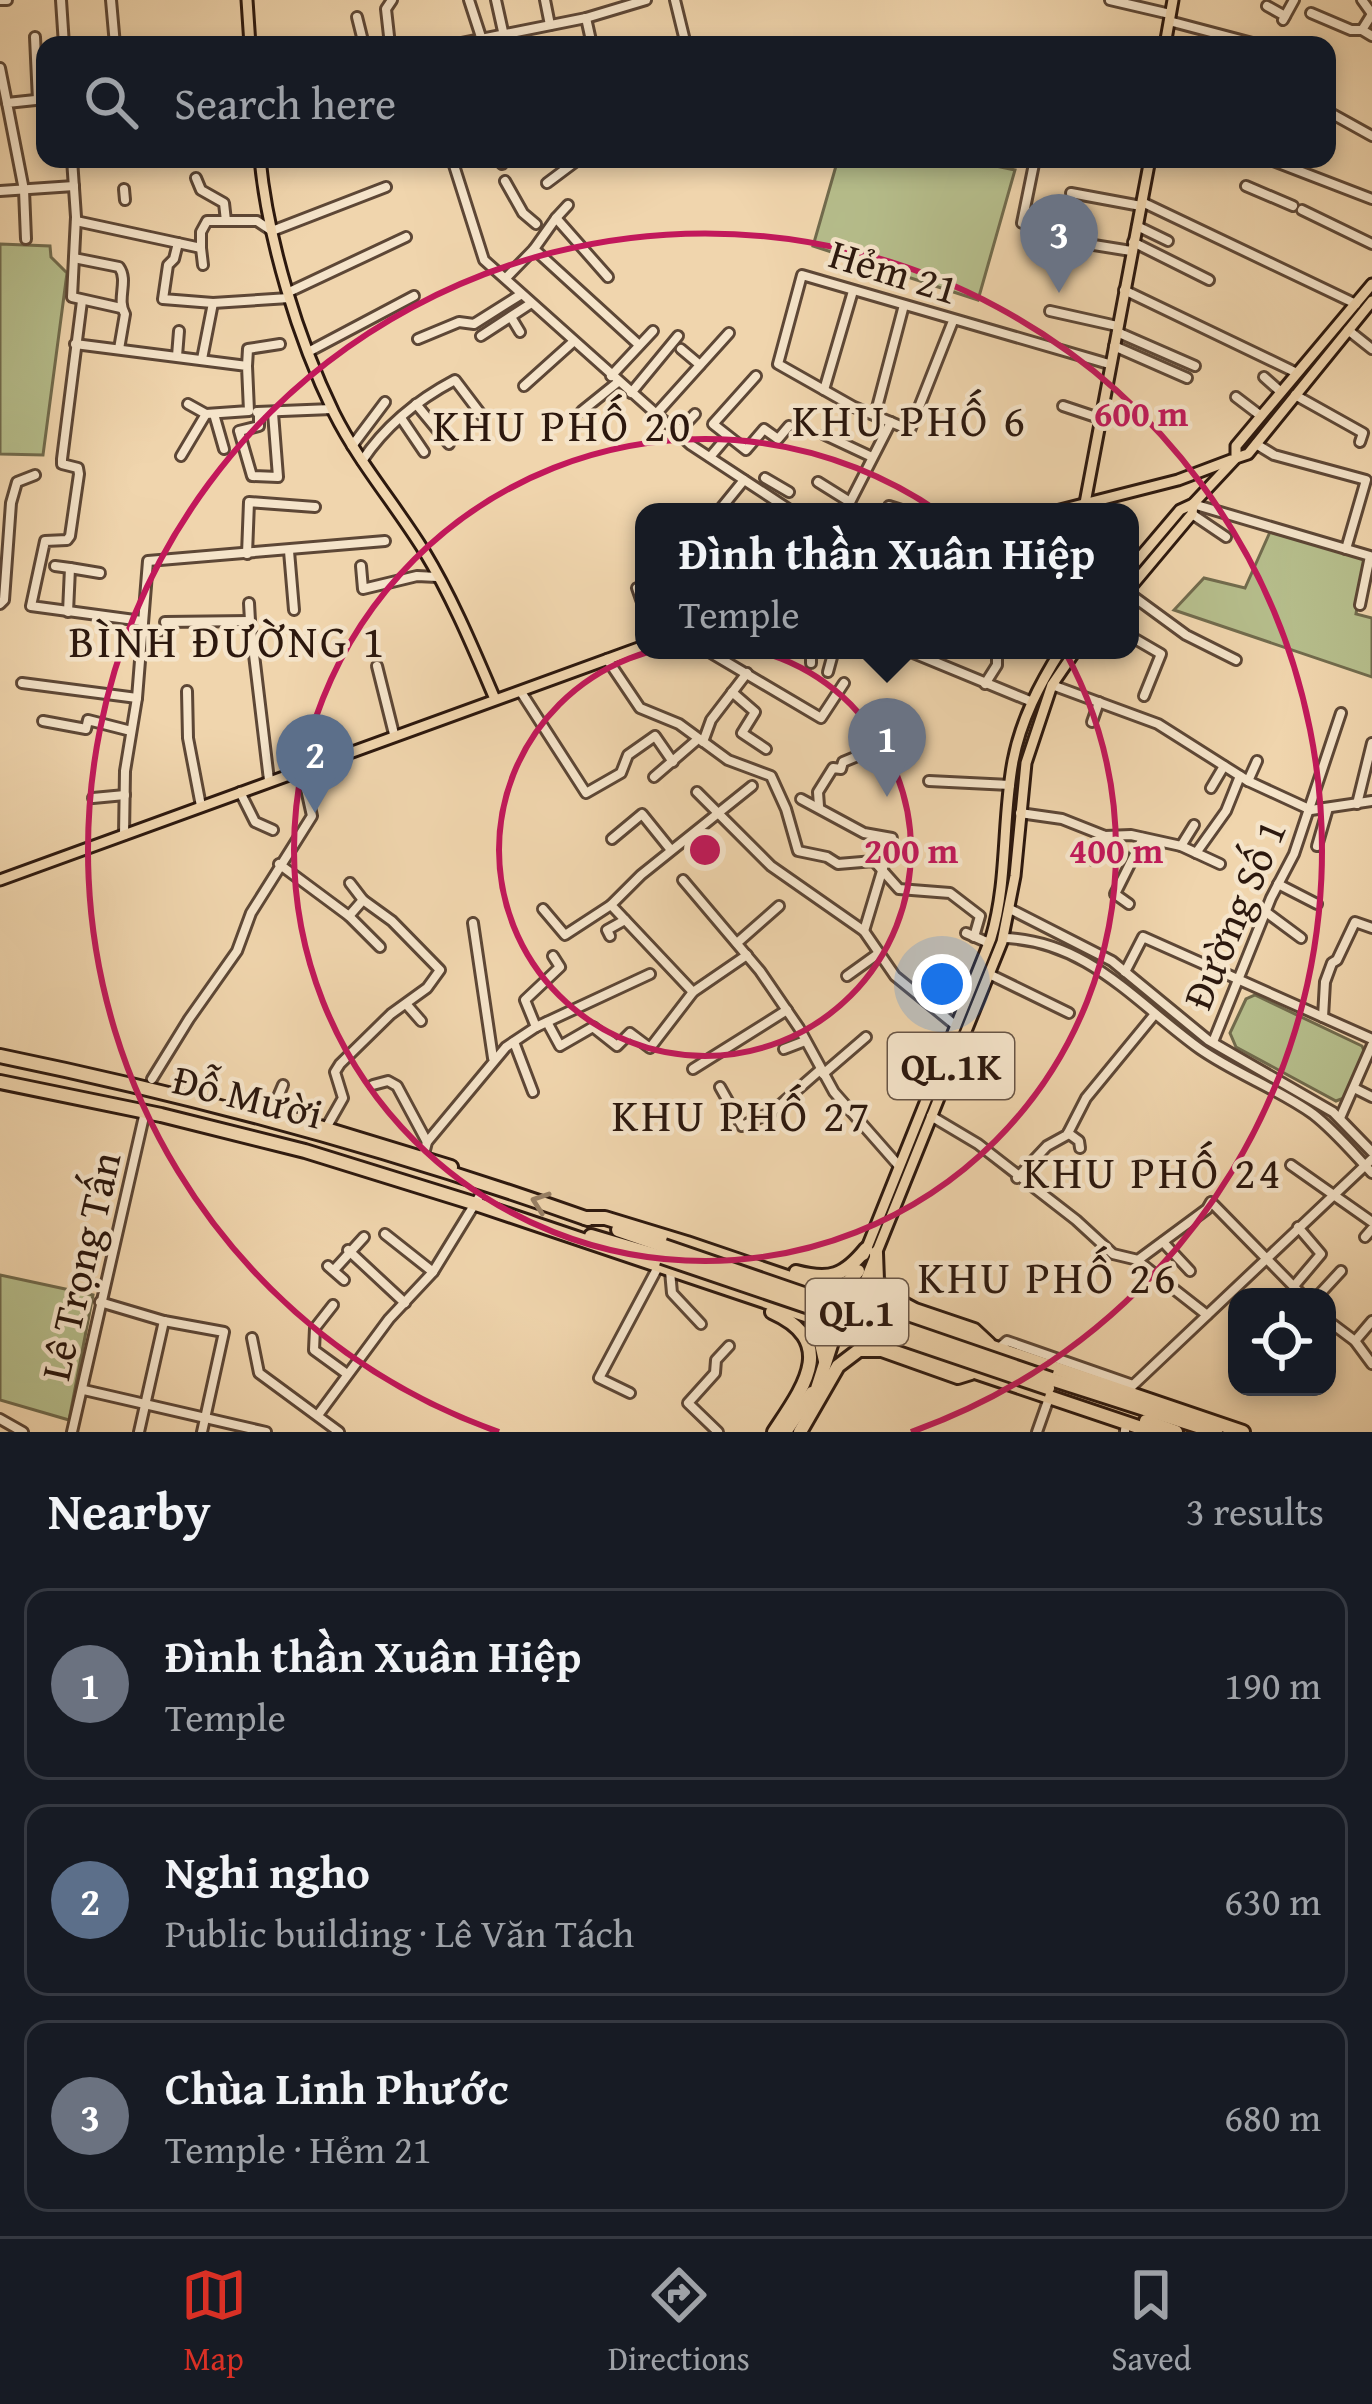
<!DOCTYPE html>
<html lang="en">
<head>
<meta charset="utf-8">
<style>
  :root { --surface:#171b24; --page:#242831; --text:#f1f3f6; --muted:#9ea1a6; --line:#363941; --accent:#d93025 }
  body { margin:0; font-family:"Gentium Book Plus",serif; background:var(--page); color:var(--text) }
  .controls { position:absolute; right:36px; bottom:36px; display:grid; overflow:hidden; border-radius:24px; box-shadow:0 6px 18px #0003 }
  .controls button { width:108px; height:108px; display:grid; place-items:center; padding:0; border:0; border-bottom:3px solid var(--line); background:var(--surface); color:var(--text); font:60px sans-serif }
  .you { position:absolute; left:942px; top:984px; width:42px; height:42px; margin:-30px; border:9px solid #fff; border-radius:50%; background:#1a73e8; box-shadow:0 0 0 18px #1a73e833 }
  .badge { display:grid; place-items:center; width:78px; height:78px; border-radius:50%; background:var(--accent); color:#fff; font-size:39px; font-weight:700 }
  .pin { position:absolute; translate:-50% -99px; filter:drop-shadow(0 3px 6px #0008) }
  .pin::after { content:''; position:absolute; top:63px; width:42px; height:36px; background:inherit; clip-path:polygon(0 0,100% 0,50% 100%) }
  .popup { position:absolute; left:635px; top:503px; width:504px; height:156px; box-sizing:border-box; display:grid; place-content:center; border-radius:24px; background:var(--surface); filter:drop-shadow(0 3px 9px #0005); font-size:39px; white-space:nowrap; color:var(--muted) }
  .popup b { font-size:45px; color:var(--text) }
  .popup::after { content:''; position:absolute; left:50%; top:100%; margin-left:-24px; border:24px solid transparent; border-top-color:var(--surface) }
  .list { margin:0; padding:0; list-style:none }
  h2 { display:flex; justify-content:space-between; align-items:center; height:156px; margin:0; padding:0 48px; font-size:51px }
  h2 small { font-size:39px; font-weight:400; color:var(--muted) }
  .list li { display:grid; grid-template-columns:78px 1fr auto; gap:36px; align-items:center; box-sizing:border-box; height:192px; margin:0 24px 24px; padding:0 24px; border:3px solid var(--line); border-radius:24px }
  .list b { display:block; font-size:45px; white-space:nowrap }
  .list p { margin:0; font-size:39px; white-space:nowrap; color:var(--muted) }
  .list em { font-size:39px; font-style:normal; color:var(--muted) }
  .icon { flex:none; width:66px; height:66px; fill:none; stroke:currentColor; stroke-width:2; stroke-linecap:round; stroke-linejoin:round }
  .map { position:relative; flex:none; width:1372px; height:1432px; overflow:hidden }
  .search { position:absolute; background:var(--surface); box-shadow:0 6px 18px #0003; left:36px; right:36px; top:36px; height:132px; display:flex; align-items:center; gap:30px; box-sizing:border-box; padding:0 42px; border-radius:24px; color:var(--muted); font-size:45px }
  .sheet { height:804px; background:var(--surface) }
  nav { display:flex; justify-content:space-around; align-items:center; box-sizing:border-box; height:168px; border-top:3px solid var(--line); background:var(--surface); font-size:33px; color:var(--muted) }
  nav a { display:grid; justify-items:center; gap:6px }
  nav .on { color:var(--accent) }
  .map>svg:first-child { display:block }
</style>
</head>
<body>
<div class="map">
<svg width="1372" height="1432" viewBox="0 0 1372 1432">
  <rect width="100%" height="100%" fill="#f0d5ad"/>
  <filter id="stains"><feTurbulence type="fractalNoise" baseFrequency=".00167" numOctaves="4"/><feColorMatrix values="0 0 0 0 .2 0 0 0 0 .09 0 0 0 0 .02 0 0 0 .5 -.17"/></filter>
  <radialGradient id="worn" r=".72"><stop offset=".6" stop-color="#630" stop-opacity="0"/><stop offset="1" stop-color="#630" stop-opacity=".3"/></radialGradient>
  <g fill="#b6be8c" stroke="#716b4d" stroke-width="3">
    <polygon points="838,159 962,159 1015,170 978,300 813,246"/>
    <polygon points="0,244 50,246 51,257 67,273 43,455 0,454"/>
    <polygon points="1270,532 1365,559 1356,614 1372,618 1372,677 1174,610 1204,578 1245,588"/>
    <polygon points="1255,995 1362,1046 1365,1053 1344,1098 1336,1101 1236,1047 1230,1033 1246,999"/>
    <polygon points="0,1275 93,1295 69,1420 0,1400"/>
  </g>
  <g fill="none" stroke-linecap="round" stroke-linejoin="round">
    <g stroke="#5d4736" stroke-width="14">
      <g id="minor">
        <polyline points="0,0 7,0"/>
        <polyline points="61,0 64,45"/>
        <polyline points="111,0 115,45"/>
        <polyline points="469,0 482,40"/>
        <polyline points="496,0 506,45"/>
        <polyline points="545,0 550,25"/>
        <polyline points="675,0 686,45"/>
        <polyline points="1110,0 1170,14"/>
        <polyline points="1362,0 1372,14"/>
        <polyline points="1267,6 1285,16"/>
        <polyline points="1311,13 1351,30 1362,30"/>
        <polyline points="1372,14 1362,30 1372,36"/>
        <polyline points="357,17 364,45"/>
        <polyline points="586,18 592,45"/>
        <polyline points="1283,20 1294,0"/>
        <polyline points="1169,21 1260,45"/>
        <polyline points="35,37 38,100"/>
        <polyline points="390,45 386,9 392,0"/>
        <polyline points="451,45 586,18 646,0"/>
        <polyline points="0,68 7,103"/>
        <polyline points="1327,111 1372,136"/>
        <polyline points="72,159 76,217 72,297 121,308"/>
        <polyline points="452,159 484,260 691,445 793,512"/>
        <polyline points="501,159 502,164"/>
        <polyline points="1268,159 1372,199"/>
        <polyline points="196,178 201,190 224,203 226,221"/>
        <polyline points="505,181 523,213 536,224"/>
        <polyline points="547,183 579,159"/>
        <polyline points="1246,186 1293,206"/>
        <polyline points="124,189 125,200"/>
        <polyline points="0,191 74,186"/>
        <polyline points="1071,193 1141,206"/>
        <polyline points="1142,202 1356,304"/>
        <polyline points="1302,210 1372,244"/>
        <polyline points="556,218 568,205"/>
        <polyline points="76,221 201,248 201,232 207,221 257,221 272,231 386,187"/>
        <polyline points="1022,223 1035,159"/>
        <polyline points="1137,226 1168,241"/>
        <polyline points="26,239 24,190 7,103 45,99"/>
        <polyline points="1069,241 1131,251"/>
        <polyline points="1133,242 1209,280"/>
        <polyline points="178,243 174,259 168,265 163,299 213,303 289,298"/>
        <polyline points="201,248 203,265"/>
        <polyline points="534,249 638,344"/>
        <path d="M74 258 119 267C129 281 116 299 125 314L119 349"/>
        <polyline points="506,278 534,249 556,218 608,277"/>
        <polyline points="1124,290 1297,373"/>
        <polyline points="289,292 406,237"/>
        <polyline points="82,301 62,459 62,464 78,468 79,474 70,536 67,540 45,541 31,606 142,621"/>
        <polyline points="1050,311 1117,326"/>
        <polyline points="511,317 520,332"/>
        <polyline points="953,321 910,430 854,407 778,364 802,275 1109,364"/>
        <polyline points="1348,330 1372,349"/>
        <polyline points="1117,332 1195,366"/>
        <polyline points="481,336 530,304"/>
        <polyline points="418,339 459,322 474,324 520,295"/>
        <polyline points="75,344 247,366 249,411 206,414 181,456"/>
        <polyline points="1114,346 1187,378"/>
        <polyline points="681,349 700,365"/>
        <polyline points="310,351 414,296"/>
        <polyline points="177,356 179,331"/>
        <polyline points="202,359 213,303"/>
        <polyline points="247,366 248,349 280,344"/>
        <polyline points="611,376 653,331"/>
        <polyline points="756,376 713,424 746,450 764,429 778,439 789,426"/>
        <polyline points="1264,377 1281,392"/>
        <polyline points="524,386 573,342"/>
        <polyline points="824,390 853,291"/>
        <polyline points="631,393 678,336"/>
        <polyline points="1295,395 1363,433 1360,442"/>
        <polyline points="1236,397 1261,416"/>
        <polyline points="188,404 206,414"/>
        <polyline points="416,404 449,444"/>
        <polyline points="1063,406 1099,418"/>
        <polyline points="582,411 618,382"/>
        <polyline points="257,412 332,409"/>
        <polyline points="259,412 259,426 239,431 252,476 278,477 273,413"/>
        <polyline points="214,414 224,449"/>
        <polyline points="656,414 729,333"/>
        <polyline points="875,415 904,305"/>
        <polyline points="401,418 424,452"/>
        <polyline points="677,433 695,414"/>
        <polyline points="825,435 872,457"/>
        <polyline points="1256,444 1274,455 1366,480 1346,549"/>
        <polyline points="352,446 385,402"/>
        <polyline points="710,457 727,437"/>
        <path d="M362 461C385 426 419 399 455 380L483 417"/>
        <polyline points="765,478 789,492"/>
        <polyline points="818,482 850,502"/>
        <polyline points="1193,504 1370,556 1360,605"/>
        <polyline points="889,506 908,512"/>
        <polyline points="718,512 744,480"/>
        <polyline points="845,512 891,422"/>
        <polyline points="1192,514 1226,537"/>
        <polyline points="289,551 294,610"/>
        <polyline points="247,554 249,502 315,507"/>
        <polyline points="55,566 70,568"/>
        <polyline points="361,566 363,589 417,576 437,577"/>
        <polyline points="637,588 644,608"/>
        <polyline points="1130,594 1186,635 1236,660"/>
        <polyline points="249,603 250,621"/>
        <polyline points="0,604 4,600 11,503 17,482 35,475"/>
        <polyline points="68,612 70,568 100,573"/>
        <polyline points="165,622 250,621 269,780"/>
        <polyline points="141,632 159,632"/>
        <polyline points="1130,636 1161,654 1144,696"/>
        <polyline points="706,650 821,718 844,683"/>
        <polyline points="811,650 811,663"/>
        <polyline points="906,650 1030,701"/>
        <polyline points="607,659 640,708 679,724 728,760 771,776 786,809 798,851 827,857 838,864 874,861 899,889 950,893 980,916 974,937"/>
        <polyline points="377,666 394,734"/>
        <polyline points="828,672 834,650"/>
        <polyline points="22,683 137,698"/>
        <polyline points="985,684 997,665 997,650"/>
        <polyline points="1052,685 1158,724 1248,781 1311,810 1372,801"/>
        <polyline points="187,691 188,738 201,806"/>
        <polyline points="521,692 586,793 621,773 628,755 655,736 673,762"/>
        <polyline points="732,692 755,712 742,733 766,749"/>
        <polyline points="43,721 86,729 88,720 131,731"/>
        <polyline points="1092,722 1099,702"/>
        <polyline points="703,742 711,720 747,673"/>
        <polyline points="654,777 698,739"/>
        <polyline points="929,781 1010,785"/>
        <polyline points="1248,781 1257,761"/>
        <polyline points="1211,788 1224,766"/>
        <polyline points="240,792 255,822 273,830"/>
        <polyline points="697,792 771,866 864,931 895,976 955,1025"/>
        <polyline points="93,798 125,795"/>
        <polyline points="801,799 864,833 892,838 864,931"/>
        <polyline points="1357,804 1372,743"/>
        <polyline points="819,806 818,792 833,768 841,769 843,762 860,755"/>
        <polyline points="1020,813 1062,819 1105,836 1131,835 1181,846 1220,864"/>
        <polyline points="124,835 125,771 137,698 148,561 385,541"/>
        <polyline points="612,839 642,814 671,850"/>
        <polyline points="1181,846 1194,825"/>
        <polyline points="1317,846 1328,808"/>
        <polyline points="1196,853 1226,811 1240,776"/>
        <polyline points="1093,860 1105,836"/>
        <polyline points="279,864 349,916 363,900 392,921 440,970 427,988 391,1014 340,1064 335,1072 343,1098 326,1128"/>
        <polyline points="683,880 760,971 799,1028 834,1092 899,1166"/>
        <polyline points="350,883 363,900"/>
        <polyline points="1278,884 1317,904"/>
        <polyline points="1129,904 1115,894 1143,838"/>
        <polyline points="543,909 565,935 611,905"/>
        <polyline points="1010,909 1112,961 1208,1040 1333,1112 1372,1152"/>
        <polyline points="1266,912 1301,938"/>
        <polyline points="349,916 380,947"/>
        <polyline points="473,923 493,1058"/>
        <polyline points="966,933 989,943"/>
        <polyline points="610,936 607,930 625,920"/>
        <path d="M1003 938C1087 940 1136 1003 1200 1049 1236 1074 1278 1089 1313 1114 1335 1131 1353 1153 1372 1173"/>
        <polyline points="737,943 779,906"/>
        <polyline points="1125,972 1143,937 1372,1039"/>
        <polyline points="989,974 1069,1013"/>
        <polyline points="847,976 879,953"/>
        <polyline points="693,992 611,905 641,875 752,786"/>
        <polyline points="407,1005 421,1021"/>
        <polyline points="1323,1017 1325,982 1332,963 1337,960 1355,922 1372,928"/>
        <polyline points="547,1022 560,1046 593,1027 617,1046 630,1033 650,1048 693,992 747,955"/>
        <polyline points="536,1027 525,1000 560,967 553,956"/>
        <polyline points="514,1042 533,1092"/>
        <polyline points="1213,1042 1271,898 1294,854 1341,713"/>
        <polyline points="784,1049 805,1041"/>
        <polyline points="693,1069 787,1010"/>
        <polyline points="823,1074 866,1037"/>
        <polyline points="152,1079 189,1019 237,951 251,913 312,816 302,771"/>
        <polyline points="373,1085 388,1081 397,1086 427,1142"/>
        <polyline points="720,1087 742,1126 772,1112 820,1070"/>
        <polyline points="1354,1088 1372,1097"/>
        <polyline points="272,1111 283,1085"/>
        <polyline points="931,1116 978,1144 1076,1220 1113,1254 1138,1260 1207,1209 1211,1202 1304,1297"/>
        <polyline points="1340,1118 1372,1045"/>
        <polyline points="1068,1133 1079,1141 1080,1148"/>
        <polyline points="423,1158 427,1142 506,1047 536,1027 650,974"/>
        <polyline points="1291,1165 1372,1222"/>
        <polyline points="1017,1178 1047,1146 1067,1135 1086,1098 1155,1014"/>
        <polyline points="385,1234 433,1272"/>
        <polyline points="1365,1237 1372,1229"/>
        <polyline points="1163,1242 1190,1271"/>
        <polyline points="348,1250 405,1303"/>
        <polyline points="1138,1261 1207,1315"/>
        <polyline points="328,1266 344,1280"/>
        <polyline points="334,1270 364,1237"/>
        <polyline points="670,1271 672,1293 701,1324"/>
        <polyline points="1294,1286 1321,1254 1298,1227"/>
        <polyline points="1317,1297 1341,1271"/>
        <polyline points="100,1302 164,1321 224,1332 202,1432"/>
        <polyline points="333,1305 315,1328 314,1350 347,1374"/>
        <polyline points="1327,1320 1355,1341 1372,1364"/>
        <polyline points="252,1338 259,1373 339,1432"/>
        <polyline points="1355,1341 1372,1321"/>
        <polyline points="998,1349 1007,1341 1133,1385"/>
        <polyline points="1129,1389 1372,1159"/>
        <polyline points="84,1390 266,1432"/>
        <polyline points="630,1393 599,1378 658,1267"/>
        <polyline points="318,1415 389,1319 433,1272 479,1197"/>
        <polyline points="0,1419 23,1432"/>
        <polyline points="72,1432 145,1112"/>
        <polyline points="139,1432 164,1321"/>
        <polyline points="718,1432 688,1403 715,1373 716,1360 729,1346"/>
        <polyline points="1037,1432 1049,1398"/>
        <polyline points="1125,1432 1125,1430"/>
      </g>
    </g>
    <g stroke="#2c180e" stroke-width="15">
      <g id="major">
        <polyline points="247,0 250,45"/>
        <polyline points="1165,45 1173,0"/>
        <path d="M260 159C268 241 298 339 334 413 359 463 395 504 424 551 452 597 474 650 495 699"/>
        <polyline points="1236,458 1236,446 1372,284"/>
        <polyline points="1085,503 1150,159"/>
        <polyline points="1052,512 1178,480 1231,460"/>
        <polyline points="1130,569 1180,510 1193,504 1236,458 1248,454 1372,301"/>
        <polyline points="1130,588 1192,514 1193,504"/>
        <polyline points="0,880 644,646"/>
        <path d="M864 1255 991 938C1008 881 1002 820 1013 761 1021 720 1039 685 1061 650"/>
        <polyline points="857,1301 1002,942 1015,876 1026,763 1052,685 1076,650"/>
      </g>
    </g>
    <g stroke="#2c180e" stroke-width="18">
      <g id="highway">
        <path d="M0 1056C199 1097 396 1151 588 1219"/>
        <polyline points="0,1082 161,1115 305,1151 476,1204 1153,1432"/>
        <polyline points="241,1103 451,1167"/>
        <polyline points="585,1218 605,1218 687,1243 1243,1432"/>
        <polyline points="618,1230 664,1246"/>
        <polyline points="591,1236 662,1257"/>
        <polyline points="876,1253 877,1280 887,1295 915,1310 974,1330 989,1344"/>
        <path d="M796 1272C830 1281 844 1276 866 1249"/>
        <polyline points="825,1293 849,1281 858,1271"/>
        <path d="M772 1312C839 1342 803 1388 774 1432"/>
        <polyline points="815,1317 825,1361"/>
        <polyline points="1051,1379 1216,1432"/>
        <polyline points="813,1401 838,1323"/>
        <polyline points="1146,1421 1176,1432"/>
        <polyline points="785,1432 812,1393"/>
        <polyline points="800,1432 838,1366 859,1350 882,1350 958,1377 971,1373"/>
      </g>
    </g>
    <use href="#minor" stroke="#f5e4ca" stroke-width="8"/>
    <use href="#major" stroke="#f0d5ad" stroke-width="9"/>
    <use href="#highway" stroke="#f0d5ad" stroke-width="12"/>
    <g stroke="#2c180e" stroke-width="18" stroke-linecap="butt">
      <g id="highway-bridge">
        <polyline points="664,1246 1051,1379"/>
        <polyline points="662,1257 1048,1388"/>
      </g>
    </g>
    <use href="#highway-bridge" stroke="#f0d5ad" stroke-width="12"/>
  </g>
  <defs><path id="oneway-chevron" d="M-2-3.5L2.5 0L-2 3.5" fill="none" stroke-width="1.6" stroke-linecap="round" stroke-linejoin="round" transform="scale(3)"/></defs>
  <use stroke="#988065" href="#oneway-chevron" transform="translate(540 1202) rotate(-161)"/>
  <g fill="none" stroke="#c2185b" stroke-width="6">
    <circle cx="705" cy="850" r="206"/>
    <circle cx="705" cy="850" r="411"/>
    <path d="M499 1432A617 617 0 1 1 911 1432"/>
  </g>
  <g text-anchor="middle" stroke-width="9" stroke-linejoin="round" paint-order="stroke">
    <g fill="#f5e4ca" stroke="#685546" stroke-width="3">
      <rect x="888" y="1033" width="126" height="66" rx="9"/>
      <rect x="806" y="1279" width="102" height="66" rx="9"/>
    </g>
    <g font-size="39" font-weight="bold" fill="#2c180e">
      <text x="951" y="1080">QL.1K</text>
      <text x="857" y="1326">QL.1</text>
    </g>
    <g font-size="42" fill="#2c180e" stroke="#f5e4ca">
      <text transform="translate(894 271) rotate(17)" y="15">Hẻm 21</text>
      <text transform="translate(1234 914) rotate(-67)" y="15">Đường Số 1</text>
      <text transform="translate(248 1096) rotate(14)" y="15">Đỗ Mười</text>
      <text transform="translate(80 1266) rotate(-77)" y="15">Lê Trọng Tấn</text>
    </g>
    <g font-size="45" letter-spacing="3" fill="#2c180e" stroke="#f5e4ca">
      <text x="910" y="436">KHU PHỐ 6</text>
      <text x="563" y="441">KHU PHỐ 20</text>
      <text x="228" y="657">BÌNH ĐƯỜNG 1</text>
      <text x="742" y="1131">KHU PHỐ 27</text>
      <text x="1153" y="1188">KHU PHỐ 24</text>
      <text x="1048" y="1293">KHU PHỐ 26</text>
    </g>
  </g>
  <circle cx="705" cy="850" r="18" fill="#c2185b" stroke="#f5e4ca" stroke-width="6"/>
  <g font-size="36" text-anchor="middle" font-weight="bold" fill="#c2185b" stroke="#f5e4ca" stroke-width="9" stroke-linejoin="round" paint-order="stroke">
    <text x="1141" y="426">600 m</text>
    <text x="911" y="863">200 m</text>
    <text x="1116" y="863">400 m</text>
  </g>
  <rect width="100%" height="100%" filter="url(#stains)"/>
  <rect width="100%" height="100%" fill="url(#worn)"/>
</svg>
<div class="controls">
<button><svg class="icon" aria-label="locate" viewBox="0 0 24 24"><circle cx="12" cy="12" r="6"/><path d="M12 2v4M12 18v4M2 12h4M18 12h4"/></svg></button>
</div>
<div class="you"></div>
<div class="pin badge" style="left:887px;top:797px;background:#6b7280">1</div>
<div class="popup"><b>Đình thần Xuân Hiệp</b>Temple</div>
<div class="pin badge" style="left:315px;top:813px;background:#5c6f8a">2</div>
<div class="pin badge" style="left:1059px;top:293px;background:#6b7280">3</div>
<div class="search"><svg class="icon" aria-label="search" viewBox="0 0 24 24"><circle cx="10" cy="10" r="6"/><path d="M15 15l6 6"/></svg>Search here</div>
</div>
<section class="sheet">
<h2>Nearby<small>3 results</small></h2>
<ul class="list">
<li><span class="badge" style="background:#6b7280">1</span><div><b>Đình thần Xuân Hiệp</b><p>Temple</p></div><em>190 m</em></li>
<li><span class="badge" style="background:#5c6f8a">2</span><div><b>Nghi ngho</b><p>Public building · Lê Văn Tách</p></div><em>630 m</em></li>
<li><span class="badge" style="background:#6b7280">3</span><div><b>Chùa Linh Phước</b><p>Temple · Hẻm 21</p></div><em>680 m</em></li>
</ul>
</section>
<nav>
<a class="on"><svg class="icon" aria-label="map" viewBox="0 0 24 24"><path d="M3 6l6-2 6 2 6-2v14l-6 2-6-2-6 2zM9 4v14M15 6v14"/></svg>Map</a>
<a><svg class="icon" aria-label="directions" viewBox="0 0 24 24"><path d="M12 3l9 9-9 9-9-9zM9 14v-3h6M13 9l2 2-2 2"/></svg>Directions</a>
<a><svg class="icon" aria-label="saved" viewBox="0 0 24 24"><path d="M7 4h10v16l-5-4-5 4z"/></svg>Saved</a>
</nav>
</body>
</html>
